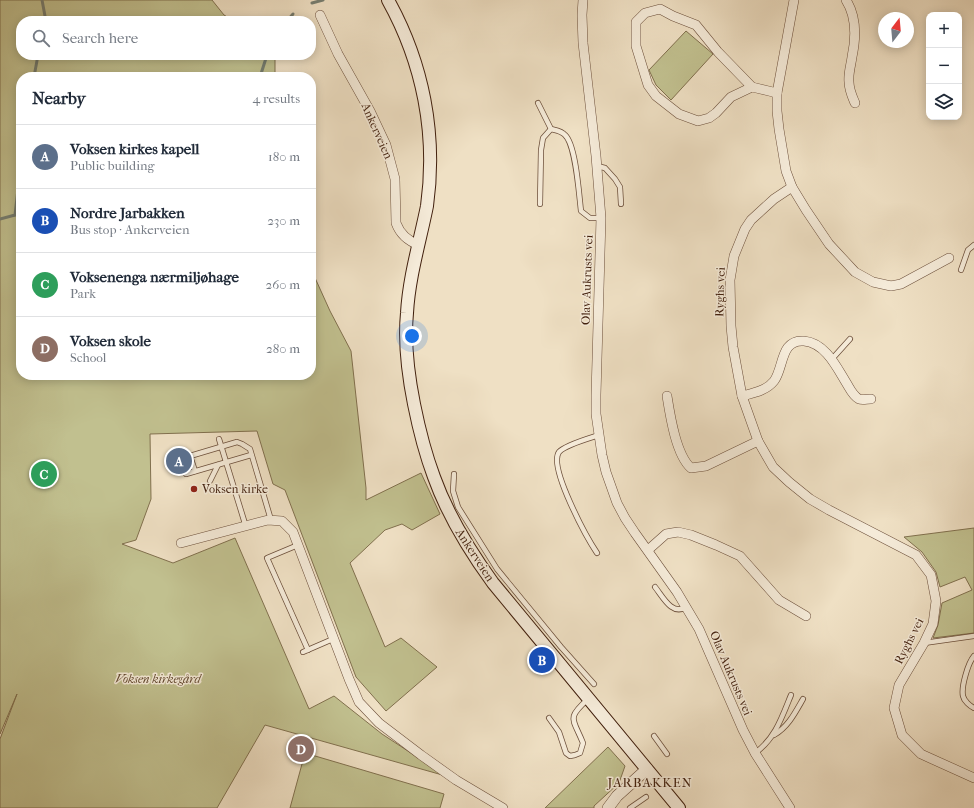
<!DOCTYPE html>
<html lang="en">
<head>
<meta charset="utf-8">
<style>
  :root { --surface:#fff; --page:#f6f6f7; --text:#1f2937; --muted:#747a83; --line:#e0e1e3; --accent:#2563eb }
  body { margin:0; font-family:"IM FELL French Canon",serif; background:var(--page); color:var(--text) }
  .controls { position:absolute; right:12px; top:12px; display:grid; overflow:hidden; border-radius:8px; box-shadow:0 2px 10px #0003 }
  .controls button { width:36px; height:36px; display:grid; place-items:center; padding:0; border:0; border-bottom:1px solid var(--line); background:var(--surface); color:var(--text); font:20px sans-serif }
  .compass { position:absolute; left:878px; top:12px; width:36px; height:36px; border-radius:50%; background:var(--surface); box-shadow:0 2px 10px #0003; rotate:16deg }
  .you { position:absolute; left:412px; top:336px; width:14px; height:14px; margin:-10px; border:3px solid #fff; border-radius:50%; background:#1a73e8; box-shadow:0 0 0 6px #1a73e833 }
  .badge { display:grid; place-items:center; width:26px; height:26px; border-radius:50%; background:var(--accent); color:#fff; font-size:13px; font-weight:700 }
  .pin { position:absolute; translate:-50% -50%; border:2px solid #fff; box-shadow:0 1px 4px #0006 }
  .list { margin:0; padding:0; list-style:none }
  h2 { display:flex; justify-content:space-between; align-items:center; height:52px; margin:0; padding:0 16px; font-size:17px }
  h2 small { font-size:13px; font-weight:400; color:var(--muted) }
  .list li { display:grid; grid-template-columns:26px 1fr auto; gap:12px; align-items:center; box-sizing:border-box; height:64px; padding:0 16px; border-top:1px solid var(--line) }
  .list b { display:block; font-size:15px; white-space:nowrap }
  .list p { margin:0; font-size:13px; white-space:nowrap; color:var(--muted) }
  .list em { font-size:13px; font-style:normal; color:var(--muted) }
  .icon { flex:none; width:22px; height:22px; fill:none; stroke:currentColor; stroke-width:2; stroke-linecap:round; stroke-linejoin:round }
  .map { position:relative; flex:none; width:974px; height:808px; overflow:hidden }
  .search { position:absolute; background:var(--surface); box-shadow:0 2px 10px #0003; left:16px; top:16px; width:300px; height:44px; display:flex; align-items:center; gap:10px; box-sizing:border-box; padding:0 14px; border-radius:16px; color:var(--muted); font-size:15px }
  .panel { position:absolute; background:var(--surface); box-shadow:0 2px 10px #0003; left:16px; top:72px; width:300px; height:308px; border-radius:16px }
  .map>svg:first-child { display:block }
</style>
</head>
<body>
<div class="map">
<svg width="974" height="808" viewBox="0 0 974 808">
  <rect width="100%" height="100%" fill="#efe0c4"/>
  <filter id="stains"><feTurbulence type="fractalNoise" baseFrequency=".005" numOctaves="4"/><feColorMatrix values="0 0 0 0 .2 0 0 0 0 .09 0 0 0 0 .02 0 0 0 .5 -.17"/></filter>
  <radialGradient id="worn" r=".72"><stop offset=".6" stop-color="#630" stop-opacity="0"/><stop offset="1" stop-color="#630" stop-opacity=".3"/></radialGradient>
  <g fill="#c1c08f" stroke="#81704e">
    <polygon points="0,0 212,0 224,15 234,21 21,21 21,55 275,55 275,77 21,77 21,375 311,375 311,269 330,311 351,351 366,488 366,500 421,473 440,514 412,530 402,524 385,530 350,563 385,647 401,638 437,667 386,711 356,677 285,490 273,484 257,431 150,434 151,499 136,540 122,544 173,563 235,538 309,709 334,696 382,734 446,776 265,725 217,808 0,808 0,739 17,694 0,734"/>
    <polygon points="686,31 713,54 671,100 656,85 649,70"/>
    <polygon points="974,528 974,633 933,638 938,625 942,603 972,590 965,577 940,587 936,572 922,552 904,537"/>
    <polygon points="608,747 625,766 619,783 594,806 594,808 545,808"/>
    <polygon points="305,753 444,794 440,808 290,808"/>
  </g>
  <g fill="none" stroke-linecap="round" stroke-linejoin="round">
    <g stroke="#767e71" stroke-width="3">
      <polyline points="42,0 45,16 44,21"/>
      <polyline points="312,3 323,0"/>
      <polyline points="287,21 293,14"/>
      <polyline points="34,77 38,55"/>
      <polyline points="260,77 267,55"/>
      <polyline points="15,215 21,212"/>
      <polyline points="0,219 15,215 21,163"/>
    </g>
    <g stroke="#6c4f3b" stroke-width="6">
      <g id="service">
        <polyline points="538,103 551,129"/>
        <polyline points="597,166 605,168 615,179 620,187 621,204"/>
        <path d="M540 204 541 150 543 138 551 129C555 130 562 131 565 135 576 145 579 195 581 211L590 218H601"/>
        <polyline points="961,270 968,250 974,245"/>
        <polyline points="832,359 850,339"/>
        <polyline points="219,439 246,527"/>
        <polyline points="195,471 190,456 237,442 242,444 250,449 271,520"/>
        <polyline points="186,474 251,455"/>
        <polyline points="454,474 453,491 458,507 497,569 561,647 594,684"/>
        <polyline points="210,481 218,465"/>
        <polyline points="298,545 267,558 308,650"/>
        <path d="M597 553C587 538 548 467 559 452 565 445 590 438 599 435"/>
        <path d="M655 587C663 597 672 616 686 607"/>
        <polyline points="924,643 974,636"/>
        <polyline points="303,652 333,639"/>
        <path d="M974 656C968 663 961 687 963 696 964 701 970 706 974 708"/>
        <path d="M549 718 559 732 566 753 570 756 575 755 580 753 583 743C573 718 566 719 588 699"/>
        <path d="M774 735C788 727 795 713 803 699"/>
        <polyline points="654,736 667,754"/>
        <path d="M755 753C775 739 782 717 791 695"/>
        <polyline points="630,808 646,797"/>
      </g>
    </g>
    <g stroke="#6c4f3b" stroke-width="10">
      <g id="minor">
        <polyline points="583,0 582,15 583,43 596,156 601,218 596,395 596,414 602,455 606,472 617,503 625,518 635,533 677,592 699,629 743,730 755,753 790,808"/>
        <polyline points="794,0 777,93 777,111 779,129 786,171 792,187 806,210 829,244 855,272 873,282 891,286 901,284 949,258"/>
        <path d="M846 0C857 17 856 38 852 57 851 65 848 74 849 82 849 90 852 96 855 103"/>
        <path d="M320 15 338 54 370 111 386 145 395 179 396 223C400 234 408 241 419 245"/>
        <polyline points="752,87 718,52 696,25 673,16 660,9 645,13 636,22 636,46 648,85 656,96 679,114 698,121 709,118 716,113 731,97 752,87 777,93"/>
        <polyline points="792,187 774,199 751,220 745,229 734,256 730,280 731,326 733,347 742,396 758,441 773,467 789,482 810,499 829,510 916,555 931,575 936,601 933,624 924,643 899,685 894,708 902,735 921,754 974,778"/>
        <path d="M667 396C670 415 676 455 691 468L706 466 758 441"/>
        <path d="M742 396C753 393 766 391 774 381 784 368 780 339 804 341 826 343 837 368 847 384 850 389 853 396 859 399 862 400 867 399 871 399"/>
        <polyline points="181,543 268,520 282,521 293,532 349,679 359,702 379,723 421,755 456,780 503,808"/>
        <polyline points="648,550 666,534 678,532 691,535 716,545 740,556 779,600 806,616"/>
      </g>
    </g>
    <g stroke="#6c4f3b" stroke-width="12">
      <polyline id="tertiary" points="608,808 617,796 647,769"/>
    </g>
    <g stroke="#411f0d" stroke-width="14">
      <path id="secondary" d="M388 0C423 63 437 134 427 206 420 241 409 277 407 313 404 344 408 374 414 404 419 429 425 453 434 477 448 516 469 550 493 583L679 808"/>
    </g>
    <use href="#service" stroke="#f5ebd9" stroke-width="4.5"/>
    <use href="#minor" stroke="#f5ebd9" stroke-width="9"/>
    <use href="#tertiary" stroke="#f5ebd9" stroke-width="11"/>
    <use href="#secondary" stroke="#f5ebd9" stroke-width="12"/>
  </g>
  <circle fill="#8f2418" stroke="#f5ebd9" stroke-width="1.5" cx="194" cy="489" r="4"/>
  <g text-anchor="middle" stroke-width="3" stroke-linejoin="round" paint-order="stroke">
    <g font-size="12" fill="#411f0d" stroke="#f5ebd9">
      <text transform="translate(377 131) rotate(66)" y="4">Ankerveien</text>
      <text transform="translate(587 280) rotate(-88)" y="4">Olav Aukrusts vei</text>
      <text transform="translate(720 292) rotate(-88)" y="4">Ryghs vei</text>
      <text transform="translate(475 555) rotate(57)" y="4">Ankerveien</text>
      <text transform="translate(909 641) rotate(-63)" y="4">Ryghs vei</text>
      <text transform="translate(731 673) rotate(67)" y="4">Olav Aukrusts vei</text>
    </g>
    <g font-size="12" fill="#411f0d" stroke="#f5ebd9" text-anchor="start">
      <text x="202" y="493">Voksen kirke</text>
    </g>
    <g font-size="12" font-style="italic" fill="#61472e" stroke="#f5ebd9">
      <text x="158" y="683">Voksen kirkegård</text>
    </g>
    <g font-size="13" letter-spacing="1" fill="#411f0d" stroke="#f5ebd9">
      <text x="650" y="787">JARBAKKEN</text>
    </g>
  </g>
  <rect width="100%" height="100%" filter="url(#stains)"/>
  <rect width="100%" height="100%" fill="url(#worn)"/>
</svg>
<div class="controls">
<button>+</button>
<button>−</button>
<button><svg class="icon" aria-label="layers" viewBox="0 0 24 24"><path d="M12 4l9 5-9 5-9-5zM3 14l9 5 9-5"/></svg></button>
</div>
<svg class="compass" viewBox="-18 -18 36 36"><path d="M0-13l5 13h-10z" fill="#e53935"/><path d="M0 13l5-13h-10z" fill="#747a83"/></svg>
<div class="you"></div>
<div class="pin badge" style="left:179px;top:461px;background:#5c6f8a">A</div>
<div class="pin badge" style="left:542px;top:660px;background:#1a4fb4">B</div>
<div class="pin badge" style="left:44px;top:474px;background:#2e9e5b">C</div>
<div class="pin badge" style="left:301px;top:749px;background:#8d6e63">D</div>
<div class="search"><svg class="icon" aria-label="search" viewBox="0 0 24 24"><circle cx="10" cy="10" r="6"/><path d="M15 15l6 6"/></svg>Search here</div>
<section class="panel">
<h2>Nearby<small>4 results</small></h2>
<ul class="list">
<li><span class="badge" style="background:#5c6f8a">A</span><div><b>Voksen kirkes kapell</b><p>Public building</p></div><em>180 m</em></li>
<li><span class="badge" style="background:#1a4fb4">B</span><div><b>Nordre Jarbakken</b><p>Bus stop · Ankerveien</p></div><em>230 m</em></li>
<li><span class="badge" style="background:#2e9e5b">C</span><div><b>Voksenenga nærmiljøhage</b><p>Park</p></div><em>260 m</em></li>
<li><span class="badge" style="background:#8d6e63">D</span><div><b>Voksen skole</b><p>School</p></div><em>280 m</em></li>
</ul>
</section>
</div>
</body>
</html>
